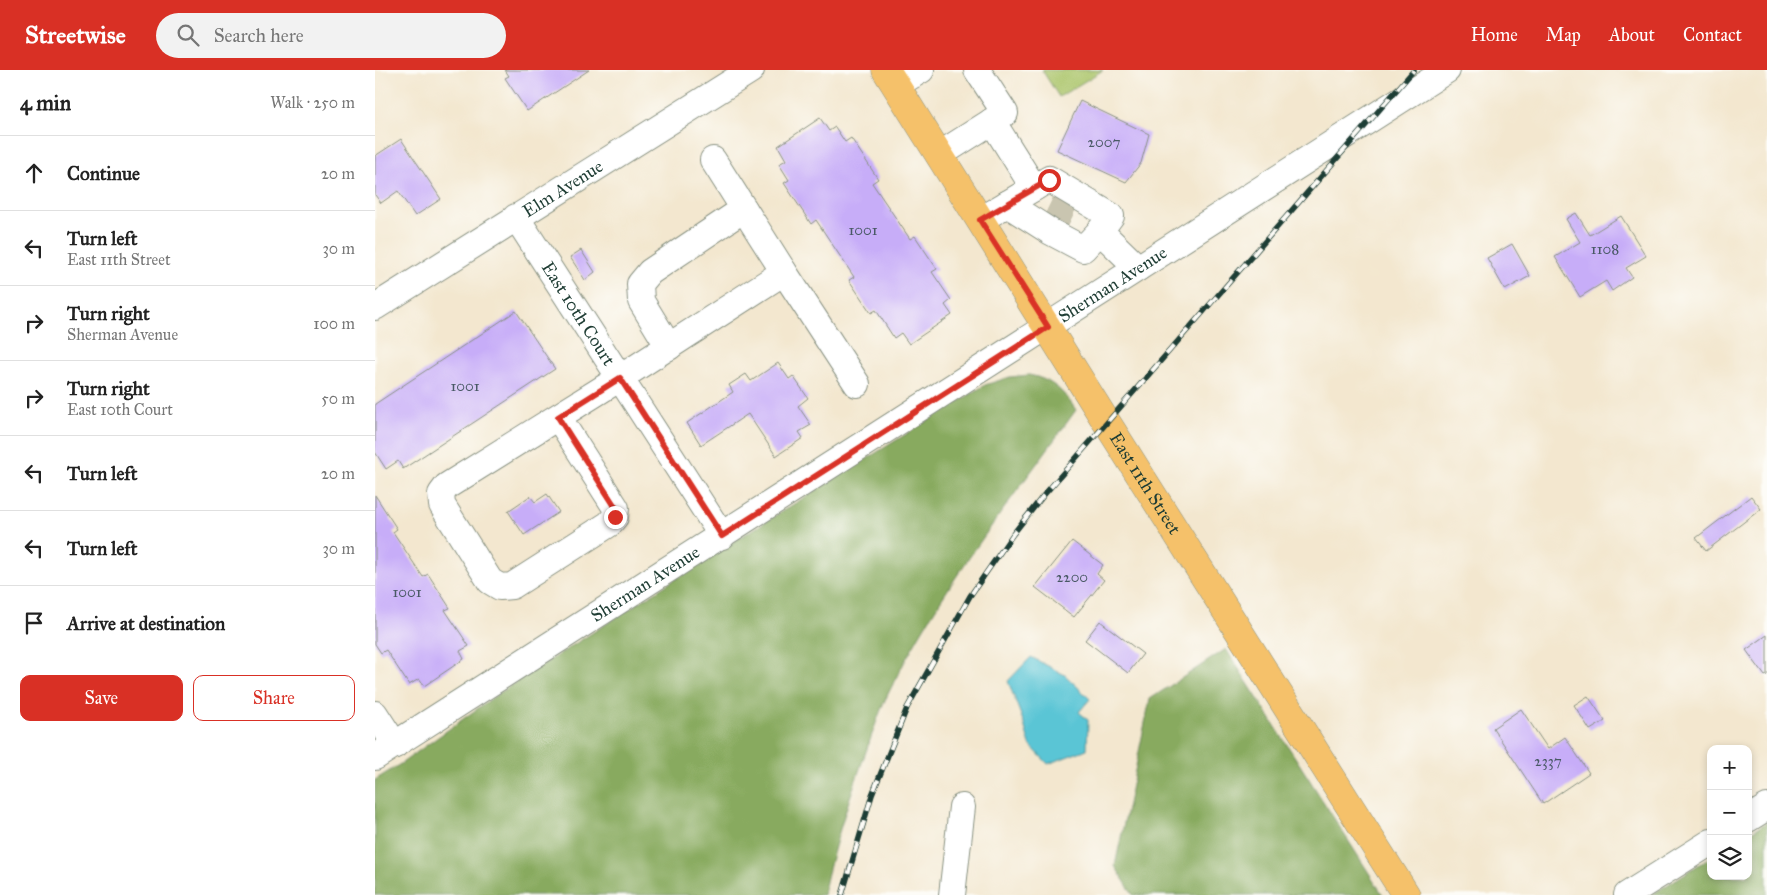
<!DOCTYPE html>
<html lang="en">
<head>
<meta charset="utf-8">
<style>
  :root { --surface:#fff; --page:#f2f2f2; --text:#222; --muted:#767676; --line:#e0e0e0; --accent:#d93025 }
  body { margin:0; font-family:"IM FELL Great Primer",serif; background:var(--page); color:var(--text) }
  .controls { position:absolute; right:15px; bottom:15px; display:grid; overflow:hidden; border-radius:10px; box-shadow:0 2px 8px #0003 }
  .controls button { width:45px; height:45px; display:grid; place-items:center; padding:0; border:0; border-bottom:1px solid var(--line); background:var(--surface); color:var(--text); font:25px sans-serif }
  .stop { position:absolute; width:15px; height:15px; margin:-11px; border:4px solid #d93025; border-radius:50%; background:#fff }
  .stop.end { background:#d93025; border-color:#fff; box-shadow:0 1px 5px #0008 }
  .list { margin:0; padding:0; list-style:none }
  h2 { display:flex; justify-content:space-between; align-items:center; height:65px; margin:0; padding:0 20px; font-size:21px }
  h2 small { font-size:16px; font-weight:400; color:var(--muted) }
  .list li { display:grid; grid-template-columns:32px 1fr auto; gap:15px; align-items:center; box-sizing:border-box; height:75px; padding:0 20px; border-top:1px solid var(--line) }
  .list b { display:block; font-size:19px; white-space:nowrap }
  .list p { margin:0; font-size:16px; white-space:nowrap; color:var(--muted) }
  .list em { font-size:16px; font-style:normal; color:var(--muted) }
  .actions { display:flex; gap:10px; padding:15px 20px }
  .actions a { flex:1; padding:11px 0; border:1px solid var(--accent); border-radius:10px; text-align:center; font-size:18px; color:var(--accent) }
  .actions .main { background:var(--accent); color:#fff }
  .icon { flex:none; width:28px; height:28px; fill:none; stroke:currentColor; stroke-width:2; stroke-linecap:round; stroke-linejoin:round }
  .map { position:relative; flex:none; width:1392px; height:825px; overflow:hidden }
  header { display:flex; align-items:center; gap:30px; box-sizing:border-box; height:70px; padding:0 25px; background:var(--accent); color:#fff }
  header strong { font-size:24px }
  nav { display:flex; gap:28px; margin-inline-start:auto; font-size:18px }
  .search { width:350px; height:45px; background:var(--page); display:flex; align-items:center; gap:12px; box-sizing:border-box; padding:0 18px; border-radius:28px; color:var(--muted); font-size:19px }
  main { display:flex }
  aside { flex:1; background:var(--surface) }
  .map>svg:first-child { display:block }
</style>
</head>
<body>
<header>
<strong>Streetwise</strong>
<div class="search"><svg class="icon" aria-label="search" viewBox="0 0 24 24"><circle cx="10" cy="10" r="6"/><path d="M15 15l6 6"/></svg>Search here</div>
<nav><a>Home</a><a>Map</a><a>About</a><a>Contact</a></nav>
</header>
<main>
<aside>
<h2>4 min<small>Walk · 250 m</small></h2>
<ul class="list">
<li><svg class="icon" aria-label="ahead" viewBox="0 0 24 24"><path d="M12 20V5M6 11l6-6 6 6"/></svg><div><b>Continue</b></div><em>20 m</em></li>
<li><svg class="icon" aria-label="left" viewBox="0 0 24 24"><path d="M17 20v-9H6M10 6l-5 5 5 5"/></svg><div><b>Turn left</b><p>East 11th Street</p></div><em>30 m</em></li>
<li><svg class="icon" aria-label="right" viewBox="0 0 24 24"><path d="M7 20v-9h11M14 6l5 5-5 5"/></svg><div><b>Turn right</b><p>Sherman Avenue</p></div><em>100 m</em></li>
<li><svg class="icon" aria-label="right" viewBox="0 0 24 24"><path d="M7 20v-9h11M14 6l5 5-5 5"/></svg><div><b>Turn right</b><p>East 10th Court</p></div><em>50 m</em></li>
<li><svg class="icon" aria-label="left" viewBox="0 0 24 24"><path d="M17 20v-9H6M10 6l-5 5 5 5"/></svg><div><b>Turn left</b></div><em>20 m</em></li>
<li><svg class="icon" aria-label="left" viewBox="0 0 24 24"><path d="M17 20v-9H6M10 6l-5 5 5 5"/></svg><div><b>Turn left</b></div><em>30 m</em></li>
<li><svg class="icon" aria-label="arrive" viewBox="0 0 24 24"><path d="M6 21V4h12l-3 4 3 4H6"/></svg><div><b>Arrive at destination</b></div></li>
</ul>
<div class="actions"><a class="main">Save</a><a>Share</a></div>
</aside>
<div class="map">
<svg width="1392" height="825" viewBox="0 0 1392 825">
  <rect width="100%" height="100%" fill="#fdfcf7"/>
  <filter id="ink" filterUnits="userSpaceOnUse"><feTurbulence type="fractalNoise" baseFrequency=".02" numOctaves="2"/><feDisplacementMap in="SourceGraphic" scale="10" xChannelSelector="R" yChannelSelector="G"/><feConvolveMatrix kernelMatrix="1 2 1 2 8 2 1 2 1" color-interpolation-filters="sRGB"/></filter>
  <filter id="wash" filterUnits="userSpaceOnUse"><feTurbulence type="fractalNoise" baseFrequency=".0096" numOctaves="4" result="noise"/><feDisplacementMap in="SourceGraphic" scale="20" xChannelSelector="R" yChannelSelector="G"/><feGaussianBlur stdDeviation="1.12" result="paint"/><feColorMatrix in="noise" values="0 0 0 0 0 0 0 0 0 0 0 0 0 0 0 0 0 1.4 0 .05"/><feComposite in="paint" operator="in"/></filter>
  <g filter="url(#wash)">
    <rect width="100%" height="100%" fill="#f3e7cf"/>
    <polygon fill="#abc56b" stroke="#658150" points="667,0 728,0 684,27"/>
    <g fill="#88aa5f" stroke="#54744a">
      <path d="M654 305C677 309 689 322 701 340 635 432 563 521 513 624 505 639 500 657 494 673 476 723 459 773 448 825H0V710L27 693 124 623 353 475 610 315 635 307Z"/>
      <polygon points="851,579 1008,825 758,825 740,796 775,629"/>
      <polygon points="1392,752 1392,825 1276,825 1336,787 1336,806 1373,806 1373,764"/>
    </g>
    <polygon fill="#5ac5d5" stroke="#3c8184" points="656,587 690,605 715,629 704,642 713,650 712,679 673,694 655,675 648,651 633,611"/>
    <g id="blocks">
      <g fill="#c7adf8">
        <polygon points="130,0 214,0 152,41 130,8 134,6"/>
        <polygon points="705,31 774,64 766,93 751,112 682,80"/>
        <polygon points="445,48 454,61 460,57 470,72 476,68 503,109 497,113 535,169 540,166 562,199 557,202 576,230 570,235 577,245 534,274 526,263 519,268 501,240 496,243 474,210 479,207 441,150 436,154 409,113 414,110 404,94 411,90 403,76"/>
        <polygon points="26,69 66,129 40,146 23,121 6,133 0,125 0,86"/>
        <polygon points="1201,143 1215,165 1246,146 1271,186 1251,198 1257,207 1237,221 1231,211 1205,227 1180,187 1205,172 1191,149"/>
        <polygon points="1137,174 1155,206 1130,220 1112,188"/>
        <polygon points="206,180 220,202 210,210 195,187"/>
        <polygon points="141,241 180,299 28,399 23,391 11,399 0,382 0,334"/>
        <polygon points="403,293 414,309 418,306 433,328 423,336 436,355 424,362 428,368 401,386 373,344 326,375 312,353 358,322 354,315 371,304 376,311"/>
        <polygon points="172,424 184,442 149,465 133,441 155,426 160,432"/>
        <polygon points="0,425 22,459 18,462 48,507 53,504 75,538 70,540 94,576 85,581 89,589 49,616 44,609 34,615 11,580 6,583 0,574"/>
        <polygon points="1376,426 1386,439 1331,481 1321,468"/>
        <polygon points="697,471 728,495 722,504 729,510 699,547 660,517"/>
        <polygon points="725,551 768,584 753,603 710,570"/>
        <polygon points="1392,565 1392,605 1390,606 1371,580"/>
        <polygon points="1213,626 1230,651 1215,660 1199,635"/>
        <polygon points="1146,639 1173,679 1190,667 1214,703 1168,734 1118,658"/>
      </g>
    </g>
  </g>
  <g filter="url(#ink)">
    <use href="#blocks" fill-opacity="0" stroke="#899282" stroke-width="1"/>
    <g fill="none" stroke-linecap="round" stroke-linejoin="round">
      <polyline stroke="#c9c5b0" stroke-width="26" stroke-dasharray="26 13" stroke-linecap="butt" points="680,153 691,130"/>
      <g stroke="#899282" stroke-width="28">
        <g id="minor">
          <polyline points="521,15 546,0"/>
          <polyline points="617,51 659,118"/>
          <polyline points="564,85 630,43 602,0"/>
          <polyline points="338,90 409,202"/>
          <polyline points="632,134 676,162 708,179 725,161"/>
          <path id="s1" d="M141 147 347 466"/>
          <polyline points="605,150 674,109 736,146 725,161 763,198"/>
          <path id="s2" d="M0 237 376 0"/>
          <polyline points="294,277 266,231 265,214 275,202 369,139"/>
          <polyline points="183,347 241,438 240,447 234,454 137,516 125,517 115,511 67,435 66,424 72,416 245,308 409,202 482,314"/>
          <polyline points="0,644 20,675"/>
          <path id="s3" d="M0 687 1072 0"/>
          <polyline points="1373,749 1392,737"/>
          <polyline points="577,825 587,737"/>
          <polyline points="1252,825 1336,772"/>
        </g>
      </g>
      <g stroke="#899282" stroke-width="29">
        <g id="major">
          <path id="s4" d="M511 0 732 353 1031 825"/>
        </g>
      </g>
      <use href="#minor" stroke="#fff" stroke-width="26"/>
      <use href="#major" stroke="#f5c16b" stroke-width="28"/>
      <g stroke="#1f3d34" stroke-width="5.5">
        <polyline id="rail" points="467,825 497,725 532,638 595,526 638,464 668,426 1039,0"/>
      </g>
      <use href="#rail" stroke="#fdfcf7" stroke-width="4" stroke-dasharray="11" stroke-linecap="butt"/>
    </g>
  </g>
  <g fill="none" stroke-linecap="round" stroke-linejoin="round" filter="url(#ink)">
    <polyline stroke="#d93025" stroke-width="6" points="240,447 241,438 183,347 245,308 347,466 673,257 605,150 674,110"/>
  </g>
  <g text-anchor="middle" stroke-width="4.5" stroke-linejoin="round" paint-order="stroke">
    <g font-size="15" fill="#495965">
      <text x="729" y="77">2007</text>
      <text x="488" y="165">1001</text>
      <text x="1230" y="184">1108</text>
      <text x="90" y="321">1001</text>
      <text x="697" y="512">2200</text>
      <text x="32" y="527">1001</text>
      <text x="1173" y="696">2337</text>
    </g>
    <g font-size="18" fill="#1f3d34" stroke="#fdfcf7">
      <text dy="6" stroke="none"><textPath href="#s2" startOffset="222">Elm Avenue</textPath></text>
      <text dy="6" stroke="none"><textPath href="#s3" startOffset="876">Sherman Avenue</textPath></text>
      <text dy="6" stroke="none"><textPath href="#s1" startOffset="115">East 10th Court</textPath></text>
      <text dy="6" stroke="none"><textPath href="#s4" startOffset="488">East 11th Street</textPath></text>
      <text dy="6" stroke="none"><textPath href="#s3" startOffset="321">Sherman Avenue</textPath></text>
    </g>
  </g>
</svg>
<div class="controls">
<button>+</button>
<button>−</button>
<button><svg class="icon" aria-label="layers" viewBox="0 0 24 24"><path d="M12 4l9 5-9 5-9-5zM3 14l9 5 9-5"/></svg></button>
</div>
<div class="stop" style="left:674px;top:110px"></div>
<div class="stop end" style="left:240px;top:447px"></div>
</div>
</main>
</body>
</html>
